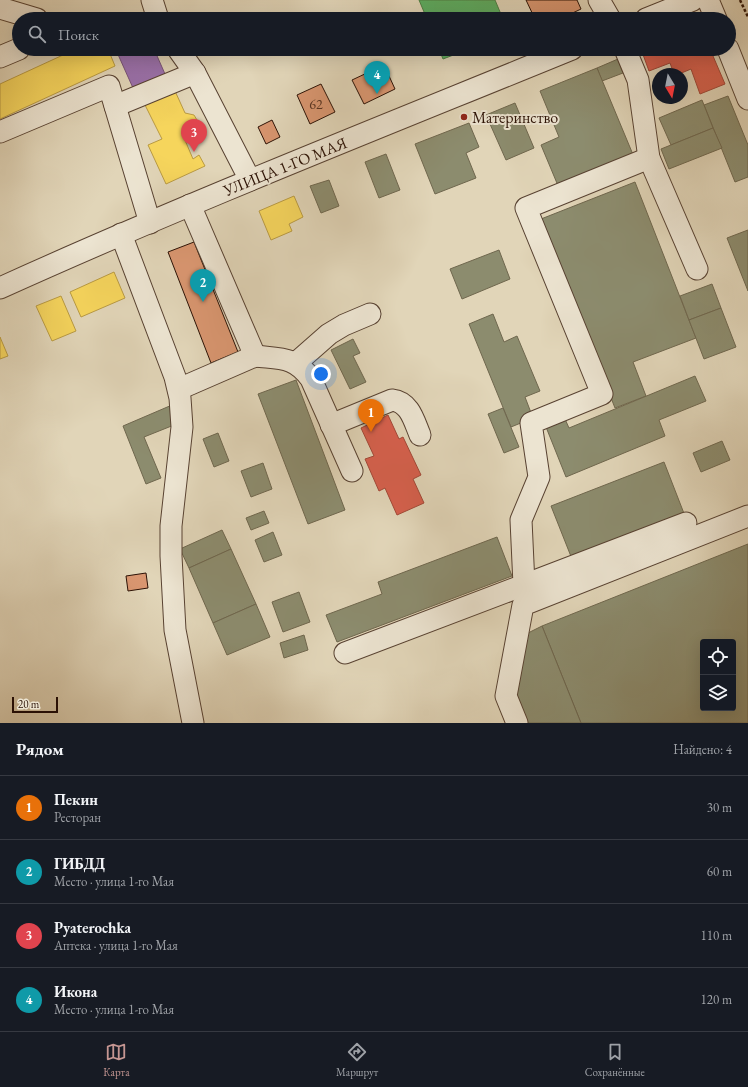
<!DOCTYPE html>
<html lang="ru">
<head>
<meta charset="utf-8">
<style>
  :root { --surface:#171b24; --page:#20242c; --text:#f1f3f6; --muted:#9ea1a6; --line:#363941; --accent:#c59692 }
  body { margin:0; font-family:"EB Garamond",serif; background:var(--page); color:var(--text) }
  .controls { position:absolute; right:12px; bottom:12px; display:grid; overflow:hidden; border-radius:4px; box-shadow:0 4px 16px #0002 }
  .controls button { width:36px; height:36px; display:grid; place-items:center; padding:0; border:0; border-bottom:1px solid var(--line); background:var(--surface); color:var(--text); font:20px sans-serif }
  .compass { position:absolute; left:652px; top:68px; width:36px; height:36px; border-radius:50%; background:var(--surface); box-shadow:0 4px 16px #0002; rotate:170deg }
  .scale { position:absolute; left:12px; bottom:10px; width:46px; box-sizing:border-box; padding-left:4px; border:2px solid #2b1105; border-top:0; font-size:11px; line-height:14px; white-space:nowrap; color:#2b1105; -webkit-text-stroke:3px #ece4d1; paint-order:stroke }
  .you { position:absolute; left:321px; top:374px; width:14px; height:14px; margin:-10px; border:3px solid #fff; border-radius:50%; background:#1a73e8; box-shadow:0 0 0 6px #1a73e833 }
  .badge { display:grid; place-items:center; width:26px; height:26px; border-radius:50%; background:var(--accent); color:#fff; font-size:13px; font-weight:700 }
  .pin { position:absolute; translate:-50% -33px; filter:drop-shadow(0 1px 2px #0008) }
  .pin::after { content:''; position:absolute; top:21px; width:14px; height:12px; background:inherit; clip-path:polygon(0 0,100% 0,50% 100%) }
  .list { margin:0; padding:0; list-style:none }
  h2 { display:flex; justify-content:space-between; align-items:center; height:52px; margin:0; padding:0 16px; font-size:17px }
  h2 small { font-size:13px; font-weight:400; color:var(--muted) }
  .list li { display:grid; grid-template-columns:26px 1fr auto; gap:12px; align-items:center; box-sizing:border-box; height:64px; padding:0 16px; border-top:1px solid var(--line) }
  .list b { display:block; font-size:15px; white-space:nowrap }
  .list p { margin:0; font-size:13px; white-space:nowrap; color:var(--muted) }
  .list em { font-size:13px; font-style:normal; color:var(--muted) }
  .icon { flex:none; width:22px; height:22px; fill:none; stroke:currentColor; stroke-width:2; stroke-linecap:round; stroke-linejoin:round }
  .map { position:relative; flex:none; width:748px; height:723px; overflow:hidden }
  .search { position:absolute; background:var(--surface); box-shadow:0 4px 16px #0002; left:12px; right:12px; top:12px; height:44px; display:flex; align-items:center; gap:10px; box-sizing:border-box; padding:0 14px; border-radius:22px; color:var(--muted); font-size:15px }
  .sheet { height:308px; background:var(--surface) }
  nav { display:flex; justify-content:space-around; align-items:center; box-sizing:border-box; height:56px; border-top:1px solid var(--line); background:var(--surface); font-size:11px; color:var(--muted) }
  nav a { display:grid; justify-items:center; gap:2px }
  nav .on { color:var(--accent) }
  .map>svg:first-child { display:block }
</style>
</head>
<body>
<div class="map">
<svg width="748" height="723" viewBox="0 0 748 723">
  <rect width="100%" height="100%" fill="#e1d5b8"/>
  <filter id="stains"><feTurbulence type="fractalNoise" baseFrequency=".005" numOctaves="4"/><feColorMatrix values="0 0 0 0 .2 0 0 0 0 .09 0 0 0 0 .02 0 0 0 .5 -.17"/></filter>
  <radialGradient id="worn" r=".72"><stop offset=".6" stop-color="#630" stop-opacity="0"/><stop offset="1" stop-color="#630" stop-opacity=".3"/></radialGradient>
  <g fill="#f6d55c" stroke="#b99a42">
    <polygon points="76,49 108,49 115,66 0,119 0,84"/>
    <polygon points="175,91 185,113 194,115 200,125 182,133 193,159 199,155 205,166 166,184 148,145 162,139 145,105"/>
    <polygon points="294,196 303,217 289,224 292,231 271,240 259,211"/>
    <polygon points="114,272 125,298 81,317 70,292"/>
    <polygon points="61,296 76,331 52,341 36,306"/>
    <polygon points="0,337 8,356 0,359"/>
  </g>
  <g fill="#d6604d" stroke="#a34837">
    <polygon points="641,49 710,49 725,84 700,94 691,69 679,74 674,74 670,63 649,71"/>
    <polygon points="388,415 399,439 403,437 421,475 413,479 424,503 397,515 385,488 379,491 365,459 374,456 361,428"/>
  </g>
  <polygon fill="#9970ab" stroke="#785479" points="117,49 154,49 165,74 133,88 116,50"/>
  <g fill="#5aae61" stroke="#4c7f45">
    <polygon points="419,0 495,0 503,19 427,19"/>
    <polygon points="439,49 469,49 443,59"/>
  </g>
  <g fill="#8c8c6e" stroke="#6f674e" fill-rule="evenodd">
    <polygon points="618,59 623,73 602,81 597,68"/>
    <polygon points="597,68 634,157 559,188 541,145 559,137 540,91"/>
    <polygon points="728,96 748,145 748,177 735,182 704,105"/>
    <polygon points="702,100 713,128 671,145 659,118"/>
    <polygon points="515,103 534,148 506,160 486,115"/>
    <polygon points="469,123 479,147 466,153 476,178 435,194 415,144"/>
    <polygon points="713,128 722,148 669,169 661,149"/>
    <polygon points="386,154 400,190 379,198 365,162"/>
    <polygon points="329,180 339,206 321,213 310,186"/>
    <polygon points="635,182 696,338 633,362 646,396 615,408 541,219"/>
    <polygon points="748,230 748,291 727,238"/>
    <polygon points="499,250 510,279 462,299 450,269"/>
    <polygon points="712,284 721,308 689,320 680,296"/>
    <polygon points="721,308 736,347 704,359 689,320"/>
    <polygon points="493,314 504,342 517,336 540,391 525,397 533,418 511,427 469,324"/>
    <polygon points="353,339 360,353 353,356 366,382 350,389 331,350"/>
    <polygon points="695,376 706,401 659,420 665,436 566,477 546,427 565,419 569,428"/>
    <polygon points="296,380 345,510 308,524 258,394"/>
    <polygon points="172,405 179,423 144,437 161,478 146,484 123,426"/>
    <polygon points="503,408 519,447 504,453 488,414"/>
    <polygon points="218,433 229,461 214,467 203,439"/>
    <polygon points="722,441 730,460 701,472 693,453"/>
    <polygon points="664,462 685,516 572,559 551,506"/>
    <polygon points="263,463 272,489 251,497 241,471"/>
    <polygon points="264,511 269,523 251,530 246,518"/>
    <polygon points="222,530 231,549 189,568 180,549"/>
    <polygon points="273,532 282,555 264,562 255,540"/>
    <polygon points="497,537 512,576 337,642 326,615 382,594 378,582"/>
    <path d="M748 544V723H581L542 626ZM703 642H733V708H703Z"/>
    <polygon points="231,549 256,604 213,623 189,568"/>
    <polygon points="299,592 310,622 283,632 272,602"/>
    <polygon points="256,604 270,637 227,655 213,623"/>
    <polygon points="542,626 581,723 523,723 512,696 524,635"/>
    <polygon points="304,635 308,650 284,658 280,643"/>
  </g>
  <g fill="#d99670" stroke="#2b1105">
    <polygon points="526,0 577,0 581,9 560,19 535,19"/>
    <polygon points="384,65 395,89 364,104 352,80"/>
    <polygon points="321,84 335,112 310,124 297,95"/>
    <polygon points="272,120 280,137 266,144 258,127"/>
    <polygon points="194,242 238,352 211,363 168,252"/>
    <polygon points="146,573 148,588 128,591 126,576"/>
  </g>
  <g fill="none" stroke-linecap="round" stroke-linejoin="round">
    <g stroke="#584232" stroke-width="23">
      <g id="minor">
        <polyline points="152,0 158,19"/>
        <polyline points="599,0 610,19"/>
        <polyline points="708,0 716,19"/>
        <polyline points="0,8 37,19"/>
        <polyline points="646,19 693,0"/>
        <polyline points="178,49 195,73 250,180"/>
        <polyline points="625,49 638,80 649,158 697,269"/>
        <polyline points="728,49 748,99"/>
        <polyline points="0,57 19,49"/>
        <polyline points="115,106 195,73"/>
        <polyline points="0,132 109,86 150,223"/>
        <polyline points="121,234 175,377 180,398 182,427 171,526 171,556 175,630 193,723"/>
        <path d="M0 288C188 203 381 127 572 49"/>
        <path d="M255 356C280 359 295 356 311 379L352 471"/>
        <polyline points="296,363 329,334 344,325 370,314"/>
        <polyline points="179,389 255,356 190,205"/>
        <path d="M331 425 392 400C410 402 414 421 420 435"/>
        <polyline points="524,585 686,523"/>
        <polyline points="345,653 524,585 521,520 539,477 531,423 602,394 526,208 649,158"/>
        <polyline points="517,723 506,696 523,605 748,516"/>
      </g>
    </g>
    <polyline stroke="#2b1105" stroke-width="2.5" stroke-dasharray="3 2" stroke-linecap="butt" points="740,0 748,17"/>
    <use href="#minor" stroke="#ece4d1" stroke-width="21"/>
  </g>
  <circle fill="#8f2418" stroke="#ece4d1" stroke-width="1.5" cx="464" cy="117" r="4"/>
  <g text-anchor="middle" stroke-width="4" stroke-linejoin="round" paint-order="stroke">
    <g font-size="14" fill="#563220">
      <text x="316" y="109">62</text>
    </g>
    <g font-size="16" fill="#2b1105" stroke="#ece4d1" text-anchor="start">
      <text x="472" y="123">Материнство</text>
    </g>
    <g font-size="16" fill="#2b1105" stroke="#ece4d1">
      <text transform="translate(285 166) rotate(-22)" y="6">УЛИЦА 1-ГО МАЯ</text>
    </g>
  </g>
  <rect width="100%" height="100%" filter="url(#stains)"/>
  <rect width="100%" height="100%" fill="url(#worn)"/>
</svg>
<div class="controls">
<button><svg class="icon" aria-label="locate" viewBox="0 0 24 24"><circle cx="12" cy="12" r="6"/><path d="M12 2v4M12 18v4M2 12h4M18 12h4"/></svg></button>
<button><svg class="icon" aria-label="layers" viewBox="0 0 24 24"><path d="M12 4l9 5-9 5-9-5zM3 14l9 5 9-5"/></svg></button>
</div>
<svg class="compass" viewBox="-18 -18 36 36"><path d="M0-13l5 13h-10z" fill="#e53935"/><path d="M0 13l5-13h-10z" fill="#9ea1a6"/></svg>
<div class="scale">20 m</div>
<div class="you"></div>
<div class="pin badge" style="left:371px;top:432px;background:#e8710a">1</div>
<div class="pin badge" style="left:203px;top:302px;background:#0f9aa8">2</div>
<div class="pin badge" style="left:194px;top:152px;background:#e0444e">3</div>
<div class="pin badge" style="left:377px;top:94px;background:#0f9aa8">4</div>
<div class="search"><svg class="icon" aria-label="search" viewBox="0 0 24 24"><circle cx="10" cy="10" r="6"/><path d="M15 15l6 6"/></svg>Поиск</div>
</div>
<section class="sheet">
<h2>Рядом<small>Найдено: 4</small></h2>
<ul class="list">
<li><span class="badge" style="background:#e8710a">1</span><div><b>Пекин</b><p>Ресторан</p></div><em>30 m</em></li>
<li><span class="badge" style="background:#0f9aa8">2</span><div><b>ГИБДД</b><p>Место · улица 1-го Мая</p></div><em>60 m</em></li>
<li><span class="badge" style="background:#e0444e">3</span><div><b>Pyaterochka</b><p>Аптека · улица 1-го Мая</p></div><em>110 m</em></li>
<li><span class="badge" style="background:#0f9aa8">4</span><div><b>Икона</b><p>Место · улица 1-го Мая</p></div><em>120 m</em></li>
</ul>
</section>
<nav>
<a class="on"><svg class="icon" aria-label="map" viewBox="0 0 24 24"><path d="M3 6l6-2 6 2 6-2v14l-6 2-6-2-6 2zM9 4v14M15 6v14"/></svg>Карта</a>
<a><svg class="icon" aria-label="directions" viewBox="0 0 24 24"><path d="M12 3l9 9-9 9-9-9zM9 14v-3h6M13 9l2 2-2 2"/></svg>Маршрут</a>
<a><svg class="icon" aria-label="saved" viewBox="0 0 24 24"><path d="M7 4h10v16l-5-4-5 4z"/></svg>Сохранённые</a>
</nav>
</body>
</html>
